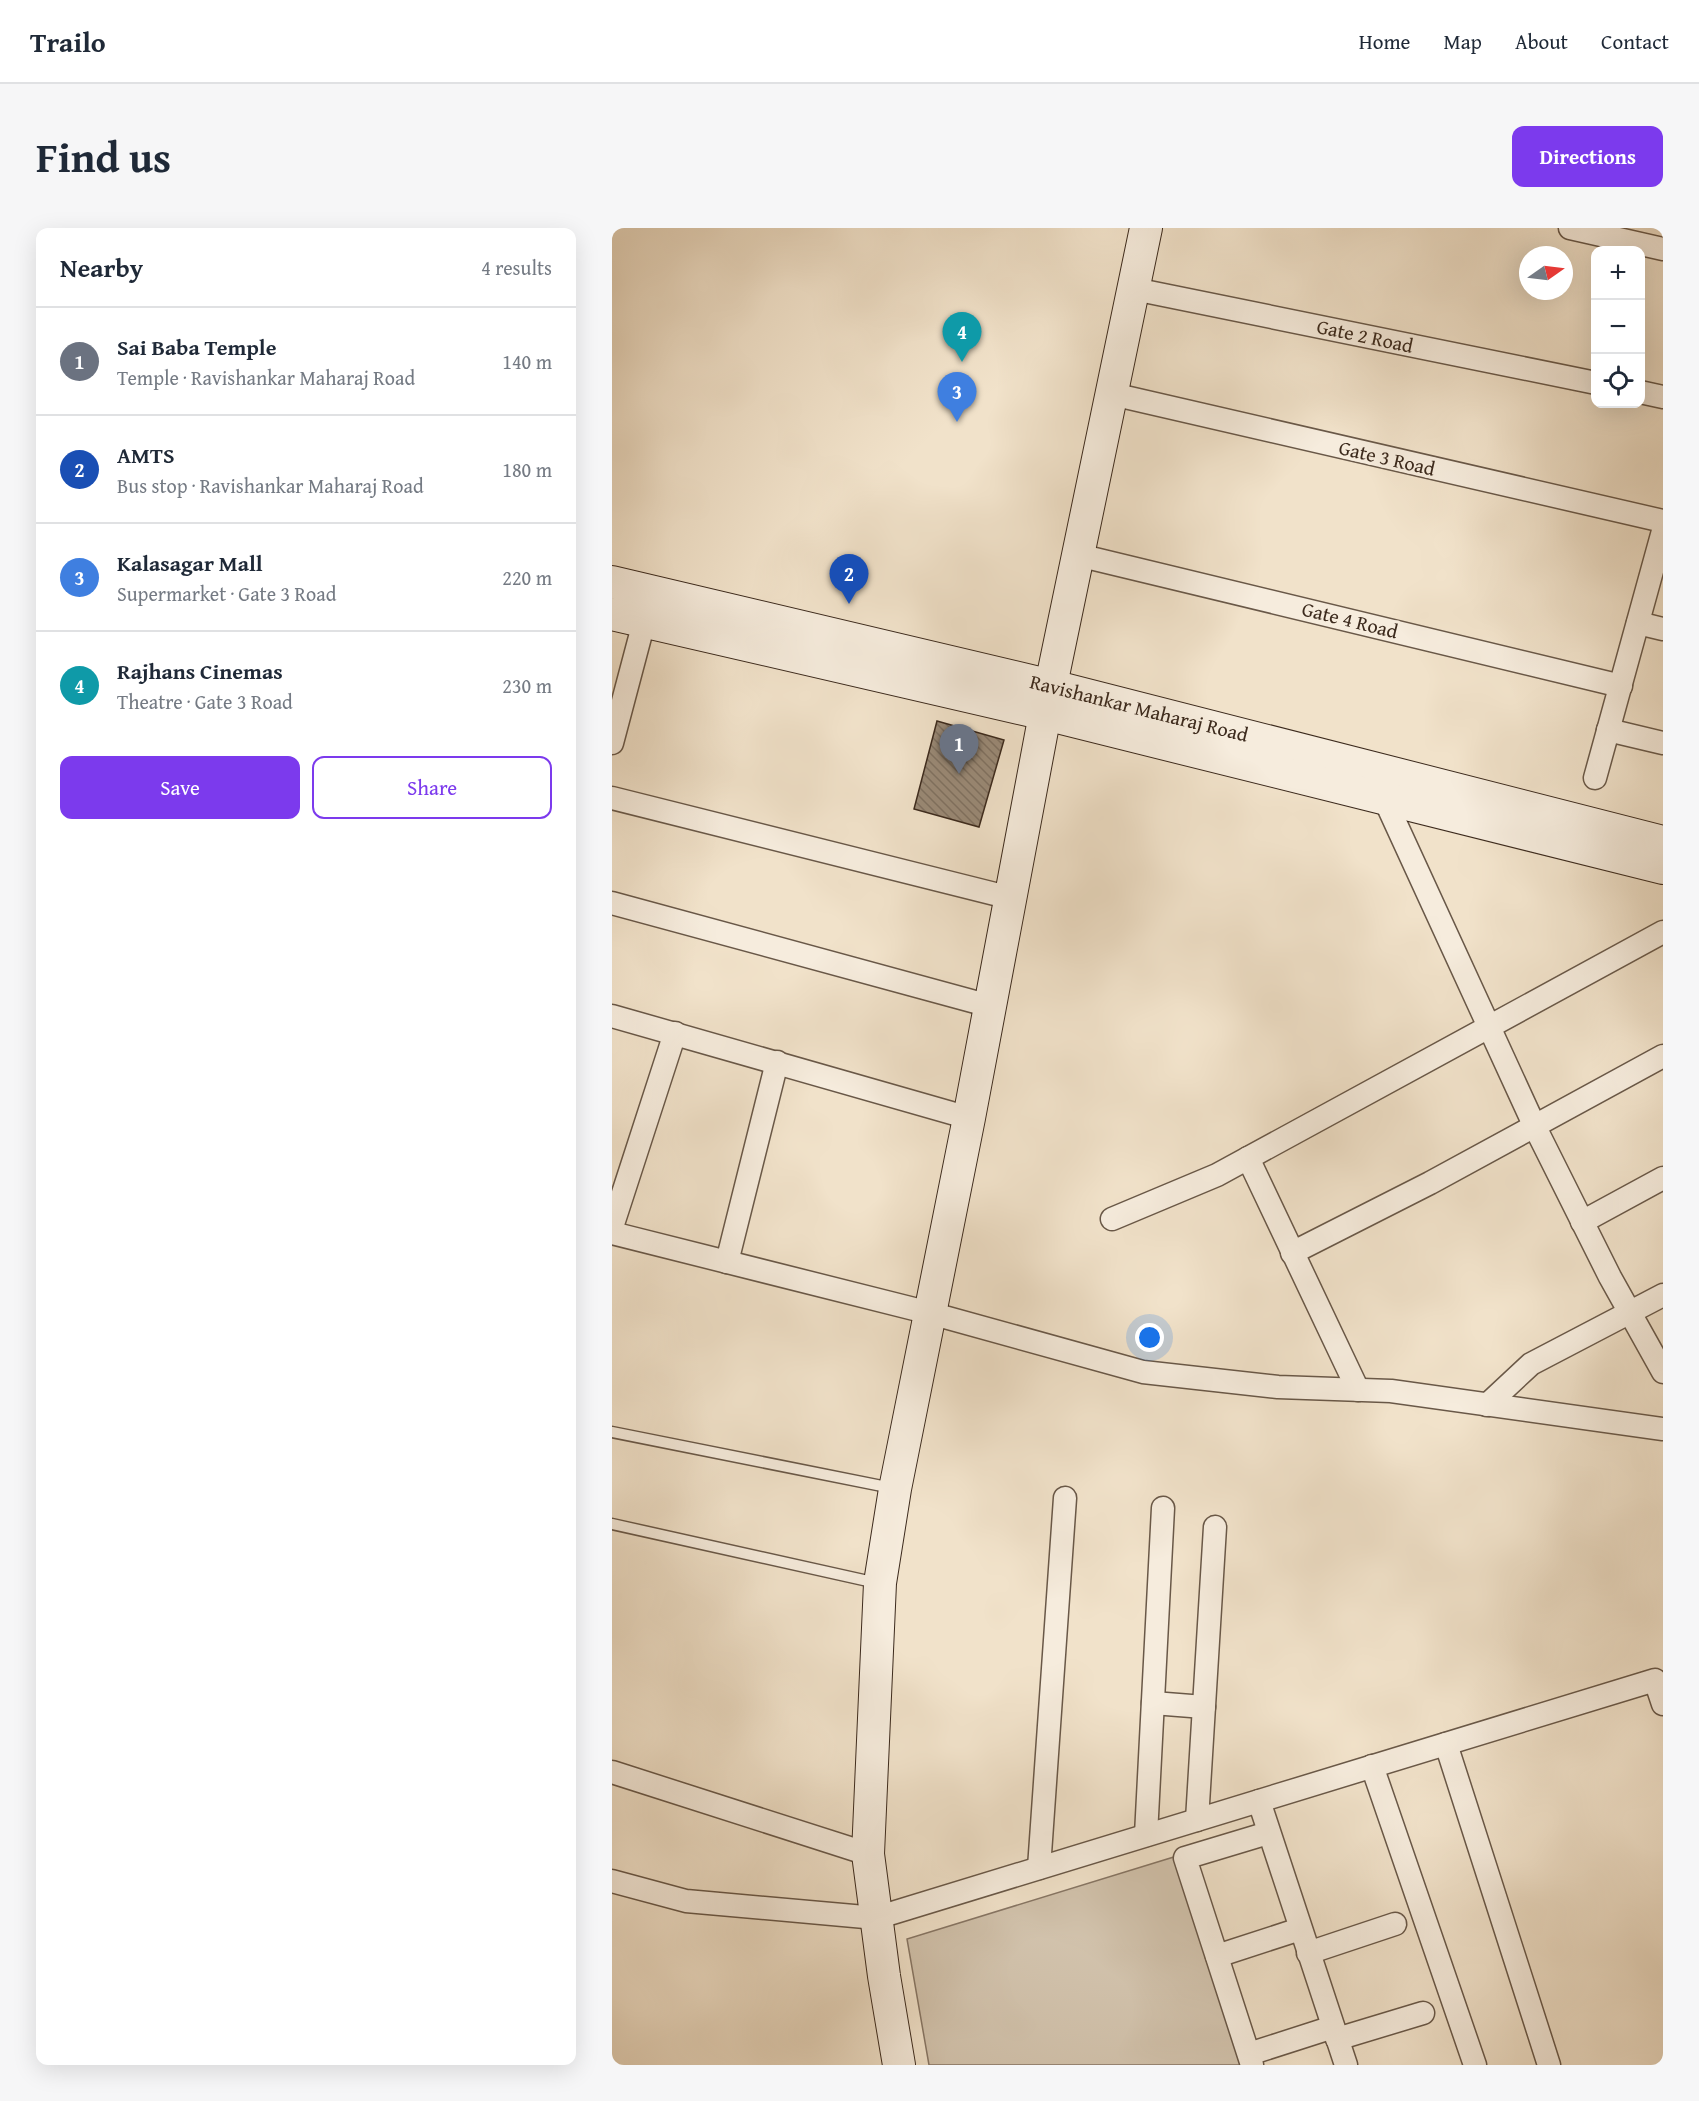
<!DOCTYPE html>
<html lang="en">
<head>
<meta charset="utf-8">
<style>
  :root { --surface:#fff; --page:#f6f6f7; --text:#1f2937; --muted:#747a83; --line:#e0e1e3; --accent:#7c3aed }
  body { margin:0; font-family:"Gentium Book Plus",serif; background:var(--page); color:var(--text) }
  .controls { position:absolute; right:18px; top:18px; display:grid; overflow:hidden; border-radius:12px; box-shadow:0 6px 24px #0002 }
  .controls button { width:54px; height:54px; display:grid; place-items:center; padding:0; border:0; border-bottom:2px solid var(--line); background:var(--surface); color:var(--text); font:30px sans-serif }
  .compass { position:absolute; left:907px; top:18px; width:54px; height:54px; border-radius:50%; background:var(--surface); box-shadow:0 6px 24px #0002; rotate:76deg }
  .you { position:absolute; left:538px; top:1110px; width:21px; height:21px; margin:-15px; border:4px solid #fff; border-radius:50%; background:#1a73e8; box-shadow:0 0 0 9px #1a73e833 }
  .badge { display:grid; place-items:center; width:39px; height:39px; border-radius:50%; background:var(--accent); color:#fff; font-size:20px; font-weight:700 }
  .pin { position:absolute; translate:-50% -50px; filter:drop-shadow(0 2px 3px #0008) }
  .pin::after { content:''; position:absolute; top:32px; width:21px; height:18px; background:inherit; clip-path:polygon(0 0,100% 0,50% 100%) }
  .list { margin:0; padding:0; list-style:none }
  h2 { display:flex; justify-content:space-between; align-items:center; height:78px; margin:0; padding:0 24px; font-size:26px }
  h2 small { font-size:20px; font-weight:400; color:var(--muted) }
  .list li { display:grid; grid-template-columns:39px 1fr auto; gap:18px; align-items:center; box-sizing:border-box; height:108px; padding:0 24px; border-top:2px solid var(--line) }
  .list b { display:block; font-size:22px; white-space:nowrap }
  .list p { margin:0; font-size:20px; white-space:nowrap; color:var(--muted) }
  .list em { font-size:20px; font-style:normal; color:var(--muted) }
  .actions { display:flex; gap:12px; padding:18px 24px }
  .actions a { flex:1; padding:14px 0; border:2px solid var(--accent); border-radius:12px; text-align:center; font-size:21px; color:var(--accent) }
  .actions .main { background:var(--accent); color:#fff }
  .icon { flex:none; width:33px; height:33px; fill:none; stroke:currentColor; stroke-width:2; stroke-linecap:round; stroke-linejoin:round }
  .map { position:relative; flex:none; width:1051px; height:1837px; overflow:hidden; border-radius:12px }
  header { display:flex; align-items:center; gap:36px; box-sizing:border-box; height:84px; padding:0 30px; background:var(--surface); border-bottom:2px solid var(--line) }
  header strong { font-size:28px }
  nav { display:flex; gap:33px; margin-inline-start:auto; font-size:21px }
  .intro { display:flex; align-items:center; justify-content:space-between; box-sizing:border-box; height:144px; padding:0 36px }
  h1 { margin:0; font-size:42px }
  .button { padding:15px 27px; border-radius:12px; background:var(--accent); color:#fff; font-size:21px; font-weight:700 }
  main { display:flex; gap:36px; padding:0 36px }
  aside { flex:1; background:var(--surface); border-radius:12px; box-shadow:0 6px 24px #0002 }
  .map>svg:first-child { display:block }
</style>
</head>
<body>
<header>
<strong>Trailo</strong>
<nav><a>Home</a><a>Map</a><a>About</a><a>Contact</a></nav>
</header>
<div class="intro"><h1>Find us</h1><a class="button">Directions</a></div>
<main>
<aside>
<h2>Nearby<small>4 results</small></h2>
<ul class="list">
<li><span class="badge" style="background:#6b7280">1</span><div><b>Sai Baba Temple</b><p>Temple · Ravishankar Maharaj Road</p></div><em>140 m</em></li>
<li><span class="badge" style="background:#1a4fb4">2</span><div><b>AMTS</b><p>Bus stop · Ravishankar Maharaj Road</p></div><em>180 m</em></li>
<li><span class="badge" style="background:#3f7fe0">3</span><div><b>Kalasagar Mall</b><p>Supermarket · Gate 3 Road</p></div><em>220 m</em></li>
<li><span class="badge" style="background:#0f9aa8">4</span><div><b>Rajhans Cinemas</b><p>Theatre · Gate 3 Road</p></div><em>230 m</em></li>
</ul>
<div class="actions"><a class="main">Save</a><a>Share</a></div>
</aside>
<div class="map">
<svg width="1051" height="1837" viewBox="0 0 1051 1837">
  <defs>
    <pattern id="building-back-hatch" width="6" height="6" patternUnits="userSpaceOnUse" patternTransform="scale(1.5)"><rect width="6" height="6" fill="#9a8a77"/><path d="M-1 5l2 2M0 0l6 6M5-1l2 2" fill="none" stroke="#7f7161"/></pattern>
  </defs>
  <rect width="100%" height="100%" fill="#f1e2ca"/>
  <filter id="stains"><feTurbulence type="fractalNoise" baseFrequency=".00333" numOctaves="4"/><feColorMatrix values="0 0 0 0 .2 0 0 0 0 .09 0 0 0 0 .02 0 0 0 .5 -.17"/></filter>
  <radialGradient id="worn" r=".72"><stop offset=".6" stop-color="#630" stop-opacity="0"/><stop offset="1" stop-color="#630" stop-opacity=".3"/></radialGradient>
  <polygon fill="#d2c3ad" stroke="#877665" stroke-width="1.5" points="565,1628 629,1837 317,1837 295,1711"/>
  <polygon fill="url(#building-back-hatch)" stroke="#3c2a1d" stroke-width="1.5" points="325,493 392,512 367,599 302,581"/>
  <g fill="none" stroke-linecap="round" stroke-linejoin="round">
    <g stroke="#695848" stroke-width="13">
      <g id="lane">
        <polyline points="0,1204 280,1260"/>
        <polyline points="0,1296 265,1355"/>
      </g>
    </g>
    <g stroke="#695848" stroke-width="25">
      <g id="street">
        <polyline points="958,0 1051,21"/>
        <polyline points="522,61 984,155"/>
        <polyline points="1028,164 1051,169"/>
        <polyline points="500,166 1051,293"/>
        <polyline points="466,327 1009,458"/>
        <polyline points="1026,395 1051,401"/>
        <polyline points="996,502 1051,515"/>
        <polyline points="0,515 32,394"/>
        <polyline points="983,550 1051,303"/>
        <polyline points="0,570 399,670"/>
        <polyline points="772,570 923,899 998,1049 1051,1144"/>
        <polyline points="0,675 378,778"/>
        <polyline points="0,788 357,890"/>
        <polyline points="636,930 746,1162"/>
        <polyline points="500,991 605,947 1051,704"/>
        <polyline points="970,994 1051,950"/>
        <polyline points="0,999 63,805"/>
        <polyline points="0,1005 318,1085 531,1144 666,1159 779,1163 1051,1201"/>
        <polyline points="680,1025 818,955 1051,828"/>
        <polyline points="115,1034 165,834"/>
        <polyline points="875,1177 919,1136 1051,1067"/>
        <polyline points="541,1475 592,1479"/>
        <polyline points="834,1516 937,1837"/>
        <polyline points="760,1538 863,1837"/>
        <polyline points="0,1544 256,1626"/>
        <polyline points="647,1573 734,1837"/>
        <polyline points="585,1592 603,1299"/>
        <polyline points="534,1607 551,1280"/>
        <polyline points="427,1640 453,1270"/>
        <polyline points="0,1653 74,1673 264,1690 1043,1452 1051,1476"/>
        <polyline points="696,1725 783,1696"/>
        <polyline points="605,1728 688,1701"/>
        <polyline points="725,1811 811,1785"/>
        <polyline points="637,1826 721,1799"/>
        <polyline points="640,1837 573,1630 656,1605"/>
      </g>
    </g>
    <g stroke="#3c2a1d" stroke-width="34">
      <g id="secondary">
        <polyline points="0,354 440,458 1051,614"/>
        <polyline points="0,386 433,486 1051,640"/>
        <polyline points="287,1837 272,1748 256,1626 268,1355 283,1261 357,890 433,486 534,0"/>
      </g>
    </g>
    <use href="#lane" stroke="#f6ecdd" stroke-width="10"/>
    <use href="#street" stroke="#f6ecdd" stroke-width="22"/>
    <use href="#secondary" stroke="#f6ecdd" stroke-width="32"/>
  </g>
  <g text-anchor="middle" stroke-width="6" stroke-linejoin="round" paint-order="stroke">
    <g font-size="20" fill="#3c2a1d" stroke="#f6ecdd">
      <text transform="translate(753 108) rotate(12)" y="7">Gate 2 Road</text>
      <text transform="translate(775 230) rotate(13)" y="7">Gate 3 Road</text>
      <text transform="translate(738 392) rotate(14)" y="7">Gate 4 Road</text>
      <text transform="translate(527 480) rotate(14)" y="7">Ravishankar Maharaj Road</text>
    </g>
  </g>
  <rect width="100%" height="100%" filter="url(#stains)"/>
  <rect width="100%" height="100%" fill="url(#worn)"/>
</svg>
<div class="controls">
<button>+</button>
<button>−</button>
<button><svg class="icon" aria-label="locate" viewBox="0 0 24 24"><circle cx="12" cy="12" r="6"/><path d="M12 2v4M12 18v4M2 12h4M18 12h4"/></svg></button>
</div>
<svg class="compass" viewBox="-18 -18 36 36"><path d="M0-13l5 13h-10z" fill="#e53935"/><path d="M0 13l5-13h-10z" fill="#747a83"/></svg>
<div class="you"></div>
<div class="pin badge" style="left:347px;top:546px;background:#6b7280">1</div>
<div class="pin badge" style="left:237px;top:376px;background:#1a4fb4">2</div>
<div class="pin badge" style="left:345px;top:194px;background:#3f7fe0">3</div>
<div class="pin badge" style="left:350px;top:134px;background:#0f9aa8">4</div>
</div>
</main>
</body>
</html>
